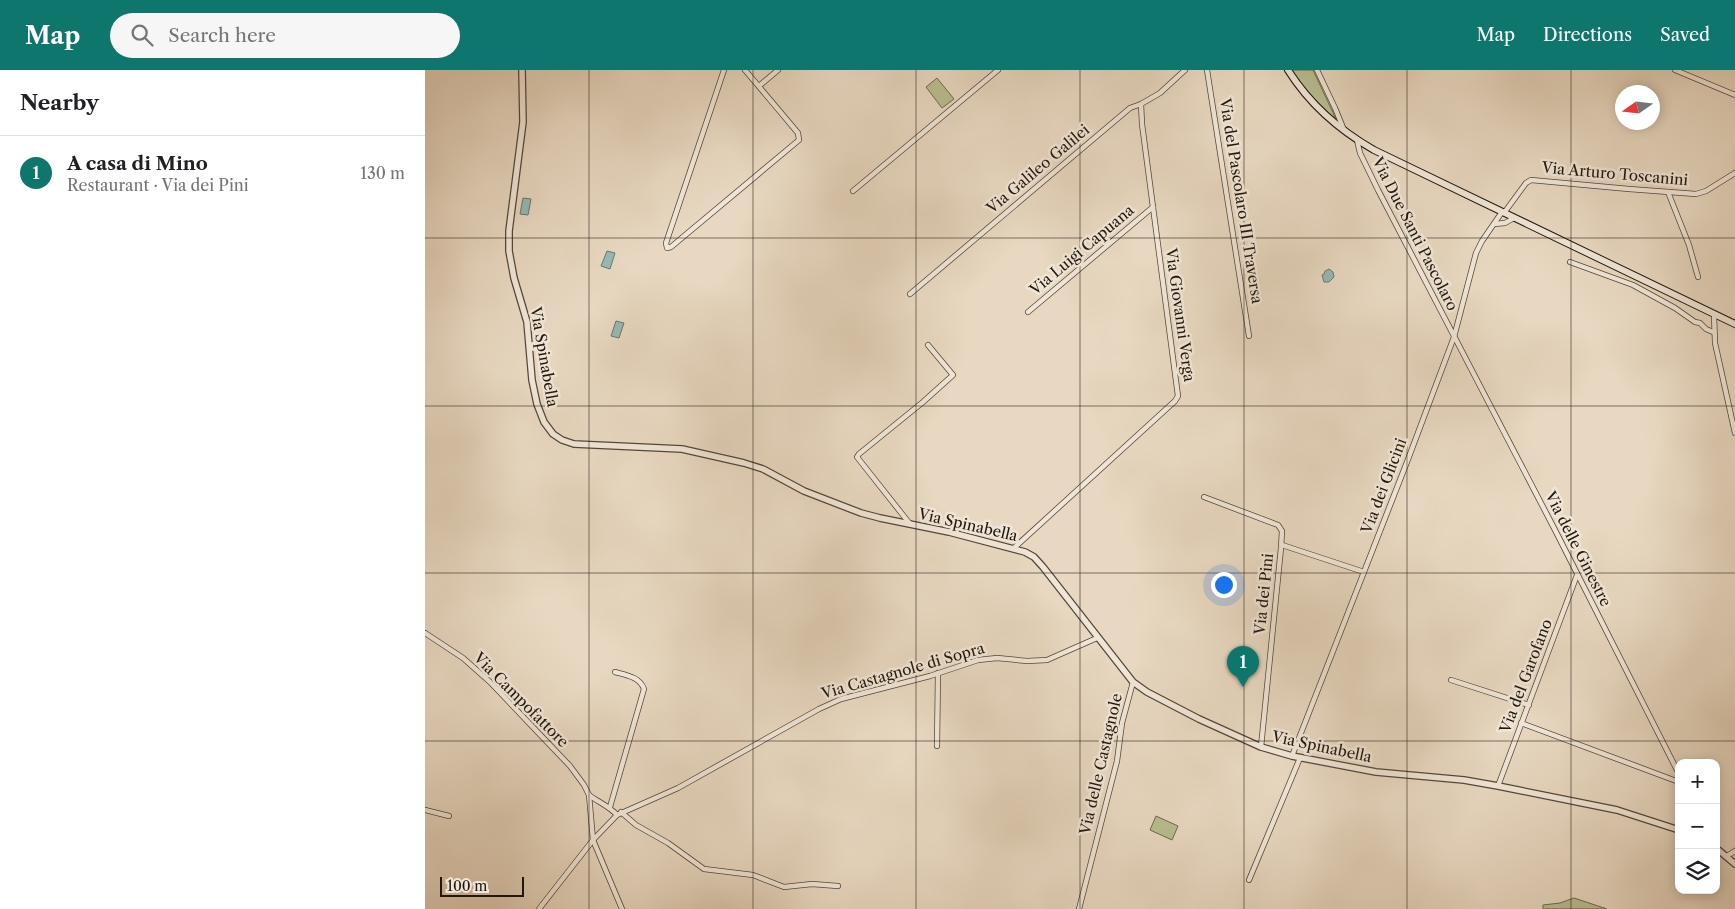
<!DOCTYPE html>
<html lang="en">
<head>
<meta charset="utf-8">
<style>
  :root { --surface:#fff; --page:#f6f6f6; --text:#202124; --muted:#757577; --line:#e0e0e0; --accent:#0f766e }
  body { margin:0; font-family:"Libre Caslon Text",serif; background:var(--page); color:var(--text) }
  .controls { position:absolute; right:15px; bottom:15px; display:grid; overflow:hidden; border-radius:10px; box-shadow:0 2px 12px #0003 }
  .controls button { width:45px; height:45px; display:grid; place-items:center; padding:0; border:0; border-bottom:1px solid var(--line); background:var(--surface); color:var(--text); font:25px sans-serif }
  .compass { position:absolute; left:1190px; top:15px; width:45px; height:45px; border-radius:50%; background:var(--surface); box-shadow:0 2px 12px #0003; rotate:256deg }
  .scale { position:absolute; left:15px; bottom:12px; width:84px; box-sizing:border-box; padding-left:5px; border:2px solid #22170c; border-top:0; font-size:14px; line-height:18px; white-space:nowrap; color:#22170c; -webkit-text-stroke:4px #f0e6d7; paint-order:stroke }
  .you { position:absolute; left:798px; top:514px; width:18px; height:18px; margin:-12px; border:4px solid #fff; border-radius:50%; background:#1a73e8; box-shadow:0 0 0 8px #1a73e833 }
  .badge { display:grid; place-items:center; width:32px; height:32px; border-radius:50%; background:var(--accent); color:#fff; font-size:16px; font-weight:700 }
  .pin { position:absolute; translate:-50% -41px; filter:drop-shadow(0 1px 2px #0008) }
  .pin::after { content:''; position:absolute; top:26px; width:18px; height:15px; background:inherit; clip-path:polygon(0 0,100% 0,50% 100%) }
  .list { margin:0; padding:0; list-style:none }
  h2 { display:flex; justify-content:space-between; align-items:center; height:65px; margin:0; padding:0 20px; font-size:21px }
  h2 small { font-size:16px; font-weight:400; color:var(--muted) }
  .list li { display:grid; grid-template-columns:32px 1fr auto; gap:15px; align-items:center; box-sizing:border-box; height:75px; padding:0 20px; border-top:1px solid var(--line) }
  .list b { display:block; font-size:19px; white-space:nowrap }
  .list p { margin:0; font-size:16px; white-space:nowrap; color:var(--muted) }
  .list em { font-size:16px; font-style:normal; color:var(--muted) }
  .icon { flex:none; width:28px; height:28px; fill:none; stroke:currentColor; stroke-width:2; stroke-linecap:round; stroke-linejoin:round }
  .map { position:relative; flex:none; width:1310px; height:839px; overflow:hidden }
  header { display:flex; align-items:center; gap:30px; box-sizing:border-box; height:70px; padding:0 25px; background:var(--accent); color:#fff }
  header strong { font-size:24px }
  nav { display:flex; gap:28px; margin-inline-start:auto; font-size:18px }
  .search { width:350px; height:45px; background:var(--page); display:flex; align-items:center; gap:12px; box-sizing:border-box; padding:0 18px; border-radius:28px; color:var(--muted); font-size:19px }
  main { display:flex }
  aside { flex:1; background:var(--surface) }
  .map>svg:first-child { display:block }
</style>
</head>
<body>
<header>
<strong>Map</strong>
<div class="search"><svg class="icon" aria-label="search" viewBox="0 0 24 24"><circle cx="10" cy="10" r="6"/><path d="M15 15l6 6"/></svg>Search here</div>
<nav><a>Map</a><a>Directions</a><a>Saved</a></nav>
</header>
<main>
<aside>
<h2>Nearby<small></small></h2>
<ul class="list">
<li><span class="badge">1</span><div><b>A casa di Mino</b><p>Restaurant · Via dei Pini</p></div><em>130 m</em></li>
</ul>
</aside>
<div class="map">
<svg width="1310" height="839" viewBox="0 0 1310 839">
  <rect width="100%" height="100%" fill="#e8d8c1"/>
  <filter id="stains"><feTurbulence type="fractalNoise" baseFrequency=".004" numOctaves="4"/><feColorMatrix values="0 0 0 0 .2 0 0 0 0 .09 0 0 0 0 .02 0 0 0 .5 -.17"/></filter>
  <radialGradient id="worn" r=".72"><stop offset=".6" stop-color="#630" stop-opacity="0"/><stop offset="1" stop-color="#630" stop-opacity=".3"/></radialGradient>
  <g fill="#b8be92" stroke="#6d6a4f">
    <path d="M867 0H888L911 49C894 35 880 19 867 0Z"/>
    <polygon points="512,8 529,29 517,38 501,17"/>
    <polygon points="731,746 753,756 747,770 725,760"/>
    <polygon points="1149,828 1182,839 1118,839 1118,835 1135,833"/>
  </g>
  <g fill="#97bab3" stroke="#687970">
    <polygon points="98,128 106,129 103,145 95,144"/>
    <polygon points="182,181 190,183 185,199 176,196"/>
    <polygon points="904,199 908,202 909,207 904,212 899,212 897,205 899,204 900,201"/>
    <polygon points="191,251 199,253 194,268 186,266"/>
  </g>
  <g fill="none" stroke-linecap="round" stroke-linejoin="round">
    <g stroke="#544739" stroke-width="6">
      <g id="minor">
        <polyline points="299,0 241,173 242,178 246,177 374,70 373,63 320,0"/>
        <polyline points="782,0 824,266"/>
        <polyline points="892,0 910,38 919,60"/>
        <polyline points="1250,0 1310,25"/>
        <polyline points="334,16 353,0"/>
        <polyline points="932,70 935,83 953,120 1130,460 1254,704"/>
        <polyline points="428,121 573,0"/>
        <polyline points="1243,122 1264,175 1273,207"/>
        <polyline points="1079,143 1101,113 1106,110 1204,119 1271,124 1281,121 1310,103"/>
        <polyline points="1069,154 1080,153 1089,148"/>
        <polyline points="1145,192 1208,215 1250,238 1270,252 1275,253 1281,259 1288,262"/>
        <polyline points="485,224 705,38 716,34 735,23 760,0"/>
        <polyline points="603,242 728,137"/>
        <polyline points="1289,244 1290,273 1310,363"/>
        <polyline points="779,427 853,455 857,461 856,478 836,677"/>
        <polyline points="485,454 432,387 434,384 498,332 528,305 503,275"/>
        <polyline points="857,475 939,502"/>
        <polyline points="589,478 750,331 753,326 717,54 716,34"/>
        <polyline points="0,563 38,588 65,612 145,696 159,715 164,725 168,770 197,839"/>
        <polyline points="1026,610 1104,635"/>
        <polyline points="1096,653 1254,712"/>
        <polyline points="512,676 513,603"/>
        <polyline points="867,686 982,392 1029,267 1051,183 1057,171 1077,142"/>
        <polyline points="1073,716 1152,505"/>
        <path d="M164 725C173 732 184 736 192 745"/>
        <path d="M185 737 219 619C215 607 201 605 190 602"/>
        <polyline points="0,740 24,746"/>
        <polyline points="196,742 211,755 243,773 279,799 328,805 359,817 387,814 413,816"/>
        <polyline points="1302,786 1310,781"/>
        <polyline points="824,810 875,688"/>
        <polyline points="114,839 168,770 192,745 253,718 394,639 416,629 505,606 553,590 572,588 602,591 622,590 672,568"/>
        <polyline points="654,839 692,691 697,653 708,612"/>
      </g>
    </g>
    <g stroke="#544739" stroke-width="8">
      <g id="tertiary">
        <polyline points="97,0 98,52 84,161 84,181 89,208 102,252 107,310 112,334 119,352 128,364 137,370 149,374 257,379 319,393 338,399 379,421 436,443 455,448 524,462 600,482 609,487 618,497 708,612 722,622 774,649 836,677 867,686 951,702 1039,710 1073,716 1192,740 1254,760"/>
        <polyline points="1291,778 1310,794"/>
      </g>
    </g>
    <g stroke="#22170c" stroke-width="8">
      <path id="secondary" d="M863 0C885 35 914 60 949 80L1310 254"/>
    </g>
    <use href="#minor" stroke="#f0e6d7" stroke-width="4.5"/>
    <use href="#tertiary" stroke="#f0e6d7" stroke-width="5.5"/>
    <use href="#secondary" stroke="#f0e6d7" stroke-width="6"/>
  </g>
  <path fill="none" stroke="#22170c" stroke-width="1" stroke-opacity="0.55" d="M164 0V839M328 0V839M491 0V839M655 0V839M819 0V839M982 0V839M1146 0V839M0 168H1310M0 336H1310M0 503H1310M0 671H1310"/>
  <g text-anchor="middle" stroke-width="5" stroke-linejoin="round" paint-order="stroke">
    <g font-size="15" fill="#22170c" stroke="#f0e6d7">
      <text transform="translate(613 99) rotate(-40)" y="5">Via Galileo Galilei</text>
      <text transform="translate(1190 104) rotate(5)" y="5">Via Arturo Toscanini</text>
      <text transform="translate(816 131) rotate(81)" y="5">Via del Pascolaro III Traversa</text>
      <text transform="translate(990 164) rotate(63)" y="5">Via Due Santi Pascolaro</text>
      <text transform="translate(657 180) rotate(-40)" y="5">Via Luigi Capuana</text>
      <text transform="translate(755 245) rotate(82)" y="5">Via Giovanni Verga</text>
      <text transform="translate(119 287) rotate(80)" y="5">Via Spinabella</text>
      <text transform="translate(959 416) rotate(-69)" y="5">Via dei Glicini</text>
      <text transform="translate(543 455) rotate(13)" y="5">Via Spinabella</text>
      <text transform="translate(1153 479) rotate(63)" y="5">Via delle Ginestre</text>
      <text transform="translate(839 524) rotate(-84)" y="5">Via dei Pini</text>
      <text transform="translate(478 601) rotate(-16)" y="5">Via Castagnole di Sopra</text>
      <text transform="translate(1101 606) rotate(-69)" y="5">Via del Garofano</text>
      <text transform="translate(96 630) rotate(45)" y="5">Via Campofattore</text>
      <text transform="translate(897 677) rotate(12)" y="5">Via Spinabella</text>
      <text transform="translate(676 694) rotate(-77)" y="5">Via delle Castagnole</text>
    </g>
  </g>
  <rect width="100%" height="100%" filter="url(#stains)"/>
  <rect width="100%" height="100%" fill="url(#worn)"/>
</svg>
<div class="controls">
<button>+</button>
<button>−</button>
<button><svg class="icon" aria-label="layers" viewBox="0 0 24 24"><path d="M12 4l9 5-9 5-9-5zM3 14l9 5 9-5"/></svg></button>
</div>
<svg class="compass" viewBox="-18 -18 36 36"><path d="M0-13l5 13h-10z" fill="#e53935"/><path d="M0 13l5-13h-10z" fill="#757577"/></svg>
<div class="scale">100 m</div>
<div class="you"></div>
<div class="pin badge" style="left:818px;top:617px">1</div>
</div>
</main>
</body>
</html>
